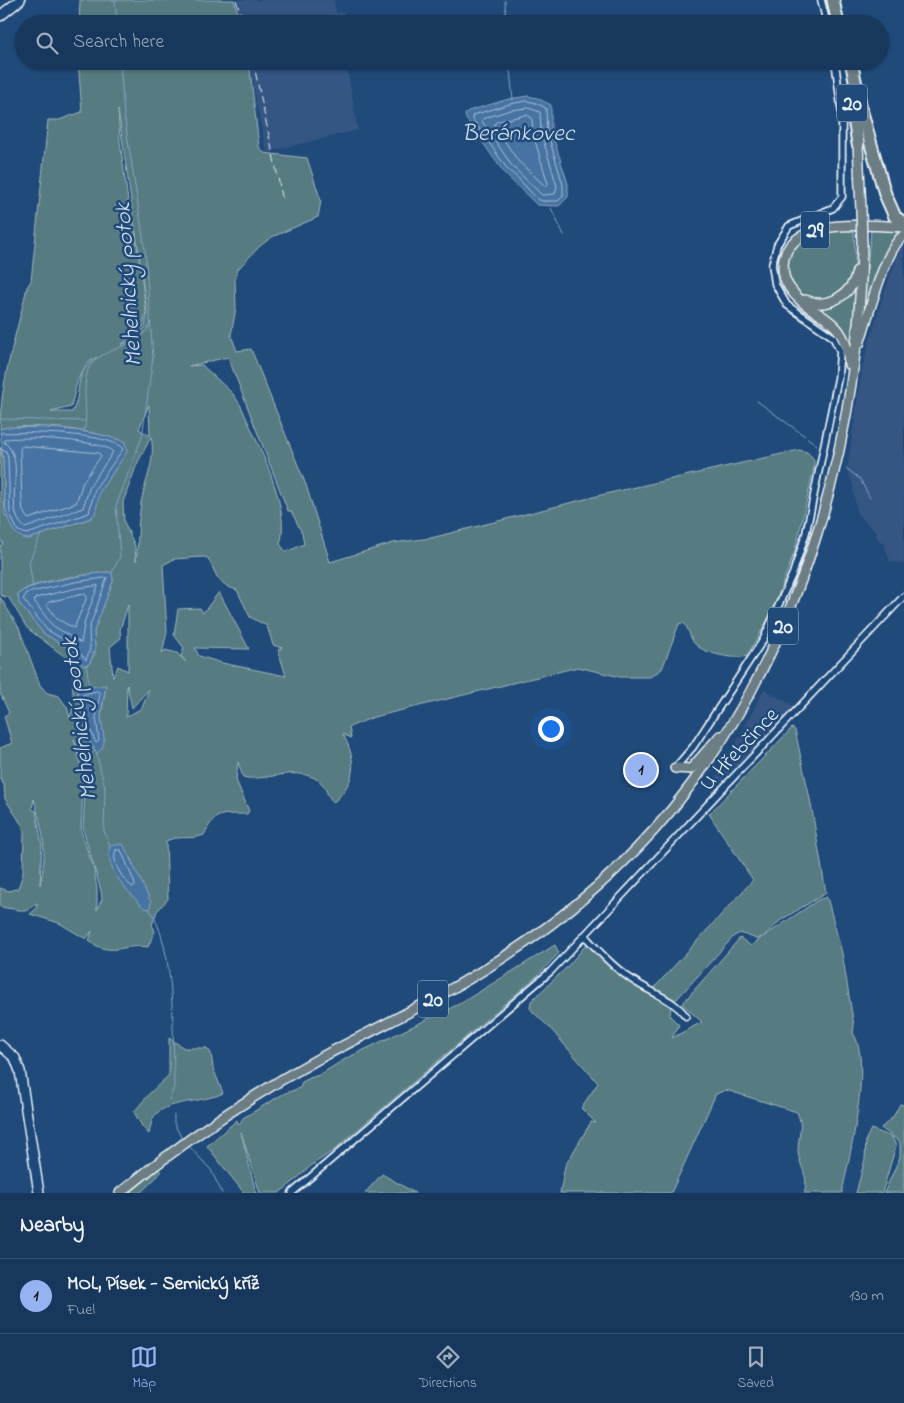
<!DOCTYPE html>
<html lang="en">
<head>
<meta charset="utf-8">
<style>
  :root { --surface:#17385c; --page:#203f62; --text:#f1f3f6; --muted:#9eacbb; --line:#365272; --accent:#95b2f1 }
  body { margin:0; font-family:"Indie Flower",sans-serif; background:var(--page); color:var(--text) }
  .you { position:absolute; left:550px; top:728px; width:18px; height:18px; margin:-12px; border:4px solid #fff; border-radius:50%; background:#1a73e8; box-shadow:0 0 0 8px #1a73e833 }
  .badge { display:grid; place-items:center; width:32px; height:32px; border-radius:50%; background:var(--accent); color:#111; font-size:16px; font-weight:700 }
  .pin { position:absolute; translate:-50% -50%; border:2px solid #fff; box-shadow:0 1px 5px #0006 }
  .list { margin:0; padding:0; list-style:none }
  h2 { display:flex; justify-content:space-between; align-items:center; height:65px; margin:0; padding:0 20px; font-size:21px }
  h2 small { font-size:16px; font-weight:400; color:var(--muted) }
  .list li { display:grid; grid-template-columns:32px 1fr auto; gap:15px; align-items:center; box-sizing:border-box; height:75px; padding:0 20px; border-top:1px solid var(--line) }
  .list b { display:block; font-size:19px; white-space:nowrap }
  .list p { margin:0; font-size:16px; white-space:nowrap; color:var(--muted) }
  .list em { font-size:16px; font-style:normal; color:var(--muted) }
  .icon { flex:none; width:28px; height:28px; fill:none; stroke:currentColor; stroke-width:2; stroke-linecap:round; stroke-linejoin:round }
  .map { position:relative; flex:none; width:904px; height:1193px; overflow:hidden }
  .search { position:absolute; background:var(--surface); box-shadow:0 1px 4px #0004; left:15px; right:15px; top:15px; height:55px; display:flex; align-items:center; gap:12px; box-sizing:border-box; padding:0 18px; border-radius:28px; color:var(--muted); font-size:19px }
  .sheet { height:140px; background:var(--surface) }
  nav { display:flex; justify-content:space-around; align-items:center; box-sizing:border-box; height:70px; border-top:1px solid var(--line); background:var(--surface); font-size:14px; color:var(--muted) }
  nav a { display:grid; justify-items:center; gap:2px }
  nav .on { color:var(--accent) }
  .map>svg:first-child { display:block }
</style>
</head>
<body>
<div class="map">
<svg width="904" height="1193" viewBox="0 0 904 1193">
  <rect width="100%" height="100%" fill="#1f4a7a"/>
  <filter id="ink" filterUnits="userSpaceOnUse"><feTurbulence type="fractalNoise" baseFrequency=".02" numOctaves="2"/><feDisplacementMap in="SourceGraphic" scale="10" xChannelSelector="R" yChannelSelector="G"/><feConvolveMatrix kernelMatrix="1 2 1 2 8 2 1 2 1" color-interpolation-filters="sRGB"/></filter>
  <g filter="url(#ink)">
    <g fill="#345583">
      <polygon points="234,0 334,0 336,13 344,12 348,24 241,24"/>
      <polygon points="250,61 346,61 358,130 267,152 256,103"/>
      <polygon points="904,246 904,564 890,561 883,542 879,542 875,531 857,514 852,482 847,470 862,367 882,299 900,249"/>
      <polygon points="764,689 794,706 716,787 712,783 737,742"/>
    </g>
    <g fill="#567b81" stroke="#9fb6bc" fill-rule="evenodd">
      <polygon points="80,0 234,0 241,24 79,24"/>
      <path d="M78 61H249L259 147 264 153 307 158 321 201 318 217 272 237 260 246 237 270 235 279 236 308 231 335 237 351 251 349 306 485 330 562 393 543 431 538 601 495 799 450 807 452 814 459V468L795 551 771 614 747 656C736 660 704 654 695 644 690 639 689 629 684 623L679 624 662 669 650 677H620L578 667 374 717 349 727 351 738 343 734C357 761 357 780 334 802 326 797 327 786 318 780 296 766 271 780 247 778L243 777 238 762 236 780 249 811 247 814C221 815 216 810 204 835 192 840 178 835 166 841L168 899 157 911 152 925 155 931 148 947C125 943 111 958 89 941L92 931 86 939 59 923 30 914 36 909 37 903 26 911 0 907V888L9 891 18 888 23 874 24 832 22 825 5 799 4 785 0 778V748L12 743 4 716 9 713 0 693V597L19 628 40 685 47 693 59 696 67 707 70 718C76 701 71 685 73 668L77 666 27 628 9 598 0 595V546L3 544 0 539V447L3 459 5 515 28 539 92 518 100 491 120 462 125 442C95 430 32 422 0 429 0 382 17 333 27 287L31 281 48 120H59L82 112ZM118 110 147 312 145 328 129 341 121 345 143 327 146 311 136 234 130 216 120 141ZM97 357C91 363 84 367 81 376 77 388 79 400 72 412H51L71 407C76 388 78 366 97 357ZM228 357 288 511H291L302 533 304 544 286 552 280 544C292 507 256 441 241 406L233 394 202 365 189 366ZM149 405 150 436 139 429ZM151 437C157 461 142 487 140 510 137 527 139 544 136 561L135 546 124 522 123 502 137 464ZM203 557 208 558 218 579 228 587 237 590 250 617 267 626 273 645 282 648 278 650 286 676 222 663 199 656 195 648 249 649 219 592 203 613 200 608 178 609 174 635 184 648 181 656 186 662 177 653 165 650 162 653 167 632 163 565 174 559ZM108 572 112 573 113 581 94 631 95 654 87 665 84 666 69 648 44 634 19 603 18 595C26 581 91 574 108 572ZM128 605V671L118 666 113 677 110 647 121 638 120 630ZM106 685 101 717 104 741 95 752 85 730ZM127 685 132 708 149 689 142 708 126 717ZM74 739 82 765 85 792 83 829 101 891 102 899 97 910V889L94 870 81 831 83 788 81 767ZM34 799C43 833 48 849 40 885L42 845 36 811 32 809ZM129 855 141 883 144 908 118 878Z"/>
      <path d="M854 230C854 244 857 263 853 276 851 283 842 292 835 295 790 313 767 255 808 235 821 229 840 230 854 230Z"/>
      <polygon points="871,230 900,232 892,242 861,325"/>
      <path d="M856 287 853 344H850L842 328 819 308C835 304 845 300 856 287Z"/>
      <path d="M792 728 795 730 811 804 826 893 781 920 763 937 818 900 827 897 842 953 854 1026 853 1033C873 1062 849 1157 842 1193H804C810 1177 799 1166 798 1151 798 1135 804 1127 797 1112L726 1090 716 1094 671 1193H560L565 1166 591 1122 596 1123 581 1108 598 1083 549 1027 533 1012 530 1008 531 1001 565 969 587 944 638 987 671 1007 670 1016 679 1025 672 1038 702 1022 682 1004 740 938 751 946 762 937 757 939 740 933 734 936 676 1000 654 988 753 880 709 814Z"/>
      <polygon points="555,945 559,953 536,977 334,1150 312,1165 292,1183 279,1193 260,1193 241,1132 256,1193 244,1193 207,1146 237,1120 239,1125 243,1118 283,1094 300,1088 302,1082 310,1078 319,1075 347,1058 461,1003"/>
      <path d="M169 1038 184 1048H207L211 1053 213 1068 223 1093C204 1103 163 1100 153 1118 151 1123 150 1129 149 1134L143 1128 134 1112 149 1094 169 1075Z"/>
      <polygon points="900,1104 904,1105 904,1193 884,1193 900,1157 900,1142 881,1128 893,1117"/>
      <polygon points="871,1129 892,1137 896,1146 882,1193 856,1193 865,1159 866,1139"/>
      <polygon points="159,1169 161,1173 140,1193 130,1193"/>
      <polygon points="382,1174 415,1193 365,1193"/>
    </g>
    <g fill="#4673a2" stroke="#87a5c4">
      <polygon points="528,96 537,98 551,105 551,130 568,184 568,197 559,206 537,205 505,174 466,119 465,114 468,111 509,99"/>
      <path d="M8 427C47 428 88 428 125 442L127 452 100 491 95 514 91 518 28 539C0 537 5 482 3 460 3 450 0 440 0 429Z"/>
      <path d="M108 572 112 573 113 581 94 631 95 648 90 663 84 666 69 648 44 634 19 603 18 595C25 583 92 574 108 572Z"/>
      <path d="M106 685C104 695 102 706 101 716 101 729 110 745 97 753L88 740 77 689Z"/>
      <path d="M123 844 151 902 150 909 144 908C130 893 104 870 110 846Z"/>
    </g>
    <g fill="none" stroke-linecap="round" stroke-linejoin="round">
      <g stroke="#a7bfd6" stroke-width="1">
        <polygon points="527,101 536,103 546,108 547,131 563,185 563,196 558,201 542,201 536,198 519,179 508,170 472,118 473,115 510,104"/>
        <polygon points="528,108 540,112 541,133 557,186 555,194 542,195 512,166 482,121 484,118 511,110"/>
        <polygon points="527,115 532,118 533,134 548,184 546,187 518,161 494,125 496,122"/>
        <path d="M0 433C21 432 111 432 123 449L95 489 89 513 27 534 18 531 10 514 8 458 6 451 0 449"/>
        <path d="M6 439C23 436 104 440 113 452L90 486 83 508 25 528C0 508 30 461 4 442Z"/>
        <polygon points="23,446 99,453 101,456 83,482 76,503 28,519 23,511 22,503 20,449"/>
        <polygon points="107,578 89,629 90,649 86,660 72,644 47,630 23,599 27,593 75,582"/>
        <polygon points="98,586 85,620 81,643 52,625 34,601 35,598 77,588"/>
        <polygon points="85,594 87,597 74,628 57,619 47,605 49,602"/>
        <polygon points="97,691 100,693 96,717 99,741 96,743 90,729 83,695"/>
        <path d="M116 850H121L135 884 134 887C124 884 110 860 116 850Z"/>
      </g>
      <g stroke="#87a5c4" stroke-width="1">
        <polyline points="115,0 117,24"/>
        <polyline points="505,0 506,24"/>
        <polyline points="509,61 513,100"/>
        <polyline points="550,206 564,235"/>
        <polyline points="757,401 817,445"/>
        <polyline points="0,419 84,421"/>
        <path d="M84 432C89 412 81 389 88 370 97 347 139 350 151 323"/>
        <polyline points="846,468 860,479 870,498"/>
        <polyline points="112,572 120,557 116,506 142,437 153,357 145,250 124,115 120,61"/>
        <polyline points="33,587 29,562 41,534"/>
        <polyline points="86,665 90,688"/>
        <polyline points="96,752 105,788 104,831 110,846"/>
        <path d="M149 908C176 948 173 1038 174 1087L169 1100"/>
        <polyline points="174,1115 174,1123 183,1141"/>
        <polyline points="188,1145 211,1170 222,1193"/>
      </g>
      <g stroke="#e8f1f8" stroke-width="9">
        <g id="street">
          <polyline points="821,0 827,24"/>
          <polyline points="675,768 693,747 763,640 793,573 806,533 838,378 840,351 833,337 787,305 775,284 772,265 777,245 789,226 833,208 842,197 842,115 835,61"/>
          <path d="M585 936C599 952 613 967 631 979 649 992 672 998 686 1016"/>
          <polyline points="292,1193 551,971 904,596"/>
        </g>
      </g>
      <g stroke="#e8f1f8" stroke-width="12">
        <g id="secondary">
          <polyline points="0,16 20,0"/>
          <polyline points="0,1045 15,1058 20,1071 39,1193"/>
        </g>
      </g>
      <g stroke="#e8f1f8" stroke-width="12">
        <g id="primary">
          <polyline points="858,144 861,210"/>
          <path d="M805 300C829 310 853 294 857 271"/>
          <path d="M859 344C867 320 885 248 904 235"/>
          <path d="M849 364C846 312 811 321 789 287 783 278 782 268 784 258 795 217 870 225 904 227"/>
          <polyline points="675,768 691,769 720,736"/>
          <path d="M120 1193C182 1142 247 1098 318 1059 376 1028 437 1000 493 964 560 922 623 869 673 808 800 651 860 443 862 243"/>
        </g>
      </g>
      <g stroke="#e8f1f8" stroke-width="15">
        <g id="highway">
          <polyline points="833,0 838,24"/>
          <polyline points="851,61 861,109 885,194 895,217 904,223"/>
          <polyline points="850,93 858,144"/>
        </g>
      </g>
      <use href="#street" stroke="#1f4a7a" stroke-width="5.5"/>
      <use href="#secondary" stroke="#1f4a7a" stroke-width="9"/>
      <use href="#primary" stroke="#6c7e84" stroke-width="9"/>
      <use href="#highway" stroke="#6c7e84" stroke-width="11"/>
      <g stroke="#e8f1f8" stroke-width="1" stroke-dasharray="8 4" stroke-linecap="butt">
        <polyline points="236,0 244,24"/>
        <polyline points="253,61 283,201"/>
      </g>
      <g stroke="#e8f1f8" stroke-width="12" stroke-linecap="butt">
        <polyline id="primary-bridge" points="861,210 862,243"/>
      </g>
      <use href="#primary-bridge" stroke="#6c7e84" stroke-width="9"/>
    </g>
  </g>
  <g text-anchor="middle" stroke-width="5" stroke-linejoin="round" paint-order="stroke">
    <g fill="#1f4a7a" stroke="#acbfd2" stroke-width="1">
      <rect x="837" y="84.5" width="30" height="37" rx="4"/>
      <rect x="801" y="211.5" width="28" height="37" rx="4"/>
      <rect x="768" y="607.5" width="30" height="37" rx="4"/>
      <rect x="418" y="980.5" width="30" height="37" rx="4"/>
    </g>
    <g font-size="21" font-weight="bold" fill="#e8f1f8">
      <text x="852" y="110">20</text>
      <text x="815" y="237">29</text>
      <text x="783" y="633">20</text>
      <text x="433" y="1006">20</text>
    </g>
    <g font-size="22" fill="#e8f1f8" stroke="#1f4a7a">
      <text transform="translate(738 748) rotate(-47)" y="8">U Hřebčince</text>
    </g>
    <g font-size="24" font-style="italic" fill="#d0deeb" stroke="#1f4a7a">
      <text x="518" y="140">Beránkovec</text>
      <text transform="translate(127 285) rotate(-94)" y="8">Mehelnický potok</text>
      <text transform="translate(78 719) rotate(-97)" y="8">Mehelnický potok</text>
    </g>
  </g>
</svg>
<div class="you"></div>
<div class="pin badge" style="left:641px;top:770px">1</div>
<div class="search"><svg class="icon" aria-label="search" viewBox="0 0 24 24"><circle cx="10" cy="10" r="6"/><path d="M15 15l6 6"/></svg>Search here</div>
</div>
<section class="sheet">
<h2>Nearby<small></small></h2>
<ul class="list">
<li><span class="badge">1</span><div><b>MOL, Písek - Semický kříž</b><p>Fuel</p></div><em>130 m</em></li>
</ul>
</section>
<nav>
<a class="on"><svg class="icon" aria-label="map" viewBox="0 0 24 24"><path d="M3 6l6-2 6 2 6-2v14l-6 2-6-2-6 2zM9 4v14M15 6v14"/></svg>Map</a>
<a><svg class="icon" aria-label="directions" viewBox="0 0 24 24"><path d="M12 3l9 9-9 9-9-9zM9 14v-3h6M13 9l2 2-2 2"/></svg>Directions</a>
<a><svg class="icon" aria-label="saved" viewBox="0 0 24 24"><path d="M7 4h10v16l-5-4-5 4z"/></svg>Saved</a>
</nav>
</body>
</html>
